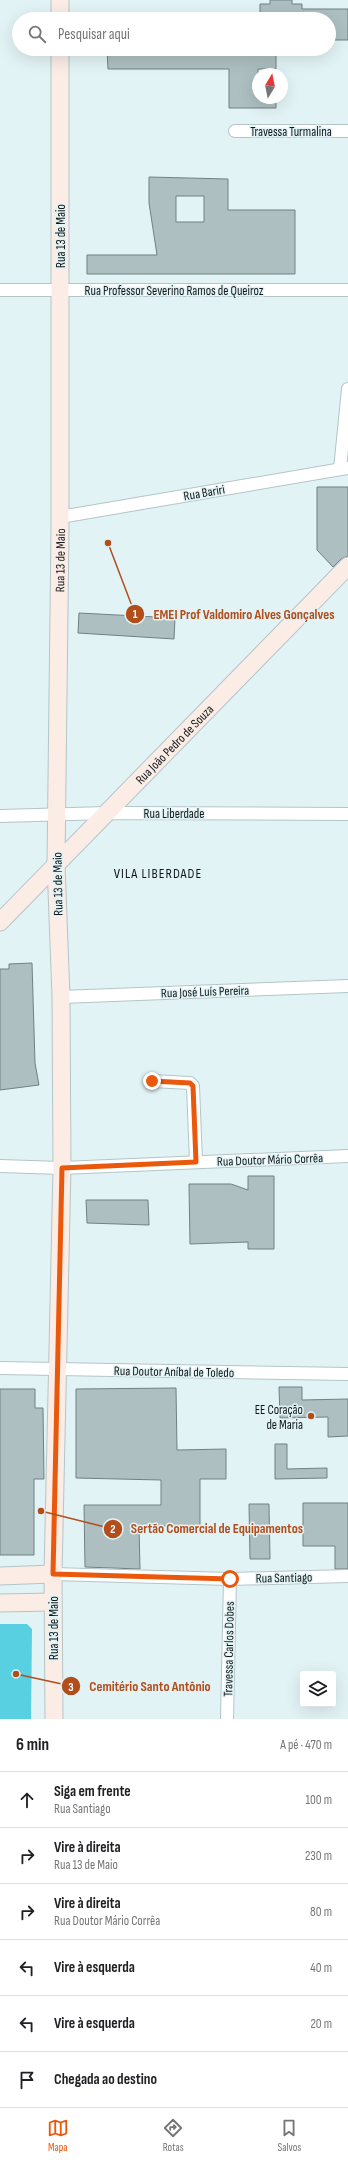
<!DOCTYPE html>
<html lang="pt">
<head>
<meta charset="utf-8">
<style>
  :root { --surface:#fff; --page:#f2f2f2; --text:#202124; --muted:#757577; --line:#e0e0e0; --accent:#ea580c }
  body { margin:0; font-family:"Sofia Sans Condensed",sans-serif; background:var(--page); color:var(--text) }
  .controls { position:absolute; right:12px; bottom:12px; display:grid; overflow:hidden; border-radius:4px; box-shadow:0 4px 16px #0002 }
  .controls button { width:36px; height:36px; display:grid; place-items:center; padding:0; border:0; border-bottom:1px solid var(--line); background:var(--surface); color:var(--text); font:20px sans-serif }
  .compass { position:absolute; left:252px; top:68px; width:36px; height:36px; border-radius:50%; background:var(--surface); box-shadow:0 4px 16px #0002; rotate:10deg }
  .stop { position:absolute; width:12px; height:12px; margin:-9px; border:3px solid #ea580c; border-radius:50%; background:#fff }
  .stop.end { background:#ea580c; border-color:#fff; box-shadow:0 1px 4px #0008 }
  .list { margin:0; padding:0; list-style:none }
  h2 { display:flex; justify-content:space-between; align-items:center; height:52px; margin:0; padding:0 16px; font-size:17px }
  h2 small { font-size:13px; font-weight:400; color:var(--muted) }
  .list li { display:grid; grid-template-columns:26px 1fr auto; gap:12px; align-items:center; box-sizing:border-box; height:56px; padding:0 16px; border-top:1px solid var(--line) }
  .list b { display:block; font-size:15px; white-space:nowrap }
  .list p { margin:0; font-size:13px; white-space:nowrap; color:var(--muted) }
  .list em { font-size:13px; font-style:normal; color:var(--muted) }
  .icon { flex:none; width:22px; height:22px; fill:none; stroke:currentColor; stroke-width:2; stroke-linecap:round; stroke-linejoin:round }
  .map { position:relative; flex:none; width:348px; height:1719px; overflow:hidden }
  .search { position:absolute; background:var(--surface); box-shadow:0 4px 16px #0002; left:12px; right:12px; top:12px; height:44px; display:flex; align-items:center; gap:10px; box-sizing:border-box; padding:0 14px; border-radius:22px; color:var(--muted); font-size:15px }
  .sheet { height:388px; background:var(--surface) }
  nav { display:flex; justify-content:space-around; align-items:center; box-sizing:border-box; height:56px; border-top:1px solid var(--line); background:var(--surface); font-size:11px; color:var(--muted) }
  nav a { display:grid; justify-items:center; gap:2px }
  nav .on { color:var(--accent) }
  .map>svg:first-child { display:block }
</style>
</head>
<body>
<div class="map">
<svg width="348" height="1719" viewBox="0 0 348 1719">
  <rect width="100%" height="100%" fill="#e2f3f6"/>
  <polygon fill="#58d0e2" points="0,1624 27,1624 32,1629 31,1719 0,1719"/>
  <g fill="#aebfc2" stroke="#718183" fill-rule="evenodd">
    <polygon points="270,0 292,0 292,4 302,4 302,9 348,9 348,40 329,40 329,19 260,19 260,4 270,4"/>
    <polygon points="107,49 276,49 276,69 258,69 258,98 276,98 276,108 229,108 229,69 108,69"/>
    <path d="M149 177 228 179V210H295V274H87V255H157L149 203ZM176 196H204V222H176Z"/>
    <polygon points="317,487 348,487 348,556 341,559 333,567 317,550"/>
    <polygon points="79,613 175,618 174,639 78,633"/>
    <polygon points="32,963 35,1063 39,1085 0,1090 0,969 9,969 9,964"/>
    <polygon points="248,1176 274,1176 274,1249 248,1249 248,1242 190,1244 189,1184 231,1184 248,1190"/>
    <polygon points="86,1200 148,1200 149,1225 87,1223"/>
    <polygon points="279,1387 302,1387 302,1400 348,1399 348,1436 328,1437 328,1417 280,1418"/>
    <polygon points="176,1388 177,1450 226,1449 226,1479 200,1479 200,1526 139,1526 140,1569 85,1567 84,1505 161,1505 161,1480 76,1478 76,1389"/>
    <polygon points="0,1389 35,1389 35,1408 43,1408 44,1479 34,1479 34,1555 0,1555"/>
    <polygon points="275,1444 287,1444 287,1469 327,1468 327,1478 275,1479"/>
    <polygon points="303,1503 348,1503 348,1569 335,1569 335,1546 303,1546"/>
    <polygon points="249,1504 269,1504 270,1559 250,1559"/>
  </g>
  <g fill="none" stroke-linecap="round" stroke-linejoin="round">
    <g stroke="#b4c5c8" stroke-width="14">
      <g id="street">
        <polyline points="235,131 348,131"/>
        <polyline points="0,290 348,290"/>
        <polyline points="340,469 348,389"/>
        <polyline points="60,517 348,468"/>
        <polyline points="0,816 107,813 348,814"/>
        <polyline points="61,997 348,986"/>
        <polyline points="152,1081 190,1083 193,1086 196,1162"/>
        <polyline points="0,1166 62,1168 348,1156"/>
        <polyline points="0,1368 348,1374"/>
        <polyline points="53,1574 230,1579 348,1576"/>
        <polyline points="227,1719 230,1579"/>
      </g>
    </g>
    <g stroke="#b4c5c8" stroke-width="19">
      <g id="secondary">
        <polyline points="60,0 60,19"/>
        <path id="s1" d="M0 922 348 566"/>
        <polyline points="0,1576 53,1574"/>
        <polyline points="0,1603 53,1602"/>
        <path id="s2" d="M54 1719 53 1574 62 1168 61 997 56 864 60 528V49"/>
      </g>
    </g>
    <use href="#street" stroke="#fff" stroke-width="12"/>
    <use href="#secondary" stroke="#fbece6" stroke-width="17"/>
  </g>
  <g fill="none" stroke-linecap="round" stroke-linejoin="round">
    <polyline stroke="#ea580c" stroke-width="5" points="152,1081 190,1083 193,1086 196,1162 62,1168 53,1574 230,1579"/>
  </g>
  <circle fill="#b24d1c" stroke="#e2f3f6" stroke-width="1.5" cx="311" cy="1416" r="4"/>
  <g text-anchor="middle" stroke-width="3" stroke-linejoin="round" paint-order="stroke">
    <g font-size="13" fill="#121819" stroke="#e2f3f6">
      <text x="291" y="136">Travessa Turmalina</text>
      <text transform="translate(60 236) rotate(-90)" y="5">Rua 13 de Maio</text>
      <text x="174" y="295">Rua Professor Severino Ramos de Queiroz</text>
      <text transform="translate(204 492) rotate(-10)" y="5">Rua Bariri</text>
      <text dy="5" stroke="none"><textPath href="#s2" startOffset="1159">Rua 13 de Maio</textPath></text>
      <text dy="5" stroke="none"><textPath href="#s1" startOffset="249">Rua João Pedro de Souza</textPath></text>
      <text x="174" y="818">Rua Liberdade</text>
      <text transform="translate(57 884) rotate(-91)" y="5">Rua 13 de Maio</text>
      <text transform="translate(205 991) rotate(-2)" y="5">Rua José Luís Pereira</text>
      <text transform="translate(270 1159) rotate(-2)" y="5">Rua Doutor Mário Corrêa</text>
      <text transform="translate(174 1371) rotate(1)" y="5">Rua Doutor Aníbal de Toledo</text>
      <text transform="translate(284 1577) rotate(-1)" y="5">Rua Santiago</text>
      <text transform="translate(53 1628) rotate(-90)" y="5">Rua 13 de Maio</text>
      <text transform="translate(228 1649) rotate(-89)" y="5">Travessa Carlos Dobes</text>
    </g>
    <g font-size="13" fill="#121819" stroke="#e2f3f6" text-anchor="end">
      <text x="303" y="1414">EE Coração<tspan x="303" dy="15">de Maria</tspan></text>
    </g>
    <g font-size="14" letter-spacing="1" fill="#121819" stroke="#e2f3f6">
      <text x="158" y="878">VILA LIBERDADE</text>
    </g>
  </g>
  <path fill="none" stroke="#b24d1c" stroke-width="1.5" d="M108 543L135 614M41 1511L113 1529M16 1674L71 1686"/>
  <g fill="#b24d1c" stroke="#e2f3f6" stroke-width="1.5">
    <circle cx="108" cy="543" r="4"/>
    <circle cx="41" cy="1511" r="4"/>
    <circle cx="16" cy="1674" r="4"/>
    <circle cx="135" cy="614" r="10"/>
    <circle cx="113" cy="1529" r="10"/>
    <circle cx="71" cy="1686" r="10"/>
  </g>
  <g font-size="12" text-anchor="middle" font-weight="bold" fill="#fff">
    <text x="135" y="618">1</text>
    <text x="113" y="1533">2</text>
    <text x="71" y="1691">3</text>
  </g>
  <g font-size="14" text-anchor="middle" font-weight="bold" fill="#b24d1c" stroke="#e2f3f6" stroke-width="3" stroke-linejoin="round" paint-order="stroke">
    <text x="244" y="619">EMEI Prof Valdomiro Alves Gonçalves</text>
    <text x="217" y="1533">Sertão Comercial de Equipamentos</text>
    <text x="150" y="1691">Cemitério Santo Antônio</text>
  </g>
</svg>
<div class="controls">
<button><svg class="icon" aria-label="layers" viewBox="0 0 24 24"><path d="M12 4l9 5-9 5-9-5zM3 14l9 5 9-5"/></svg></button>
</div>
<svg class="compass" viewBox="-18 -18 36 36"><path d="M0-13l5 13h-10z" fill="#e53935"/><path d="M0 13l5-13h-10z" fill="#757577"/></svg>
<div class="stop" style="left:230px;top:1579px"></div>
<div class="stop end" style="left:152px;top:1081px"></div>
<div class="search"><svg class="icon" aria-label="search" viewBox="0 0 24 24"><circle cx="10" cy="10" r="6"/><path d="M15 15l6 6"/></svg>Pesquisar aqui</div>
</div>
<section class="sheet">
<h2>6 min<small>A pé · 470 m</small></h2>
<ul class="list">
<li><svg class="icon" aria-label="ahead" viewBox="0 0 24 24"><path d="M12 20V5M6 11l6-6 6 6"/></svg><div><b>Siga em frente</b><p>Rua Santiago</p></div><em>100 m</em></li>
<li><svg class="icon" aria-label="right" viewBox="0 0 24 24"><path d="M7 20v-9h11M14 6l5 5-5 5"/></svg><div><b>Vire à direita</b><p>Rua 13 de Maio</p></div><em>230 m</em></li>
<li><svg class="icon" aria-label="right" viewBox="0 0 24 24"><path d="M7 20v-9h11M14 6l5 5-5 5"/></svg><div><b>Vire à direita</b><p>Rua Doutor Mário Corrêa</p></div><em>80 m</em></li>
<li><svg class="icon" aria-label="left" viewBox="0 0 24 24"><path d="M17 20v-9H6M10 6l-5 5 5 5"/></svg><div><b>Vire à esquerda</b></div><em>40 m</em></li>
<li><svg class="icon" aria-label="left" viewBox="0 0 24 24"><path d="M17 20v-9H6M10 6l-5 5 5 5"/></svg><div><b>Vire à esquerda</b></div><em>20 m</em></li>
<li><svg class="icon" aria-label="arrive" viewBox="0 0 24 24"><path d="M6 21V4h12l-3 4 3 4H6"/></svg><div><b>Chegada ao destino</b></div></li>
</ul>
</section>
<nav>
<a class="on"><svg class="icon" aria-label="map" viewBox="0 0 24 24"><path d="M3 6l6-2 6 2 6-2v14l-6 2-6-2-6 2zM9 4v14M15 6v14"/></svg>Mapa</a>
<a><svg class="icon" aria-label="directions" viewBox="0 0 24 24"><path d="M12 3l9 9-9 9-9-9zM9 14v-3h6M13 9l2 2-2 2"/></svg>Rotas</a>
<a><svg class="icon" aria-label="saved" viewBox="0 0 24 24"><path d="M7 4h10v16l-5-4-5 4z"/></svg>Salvos</a>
</nav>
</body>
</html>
